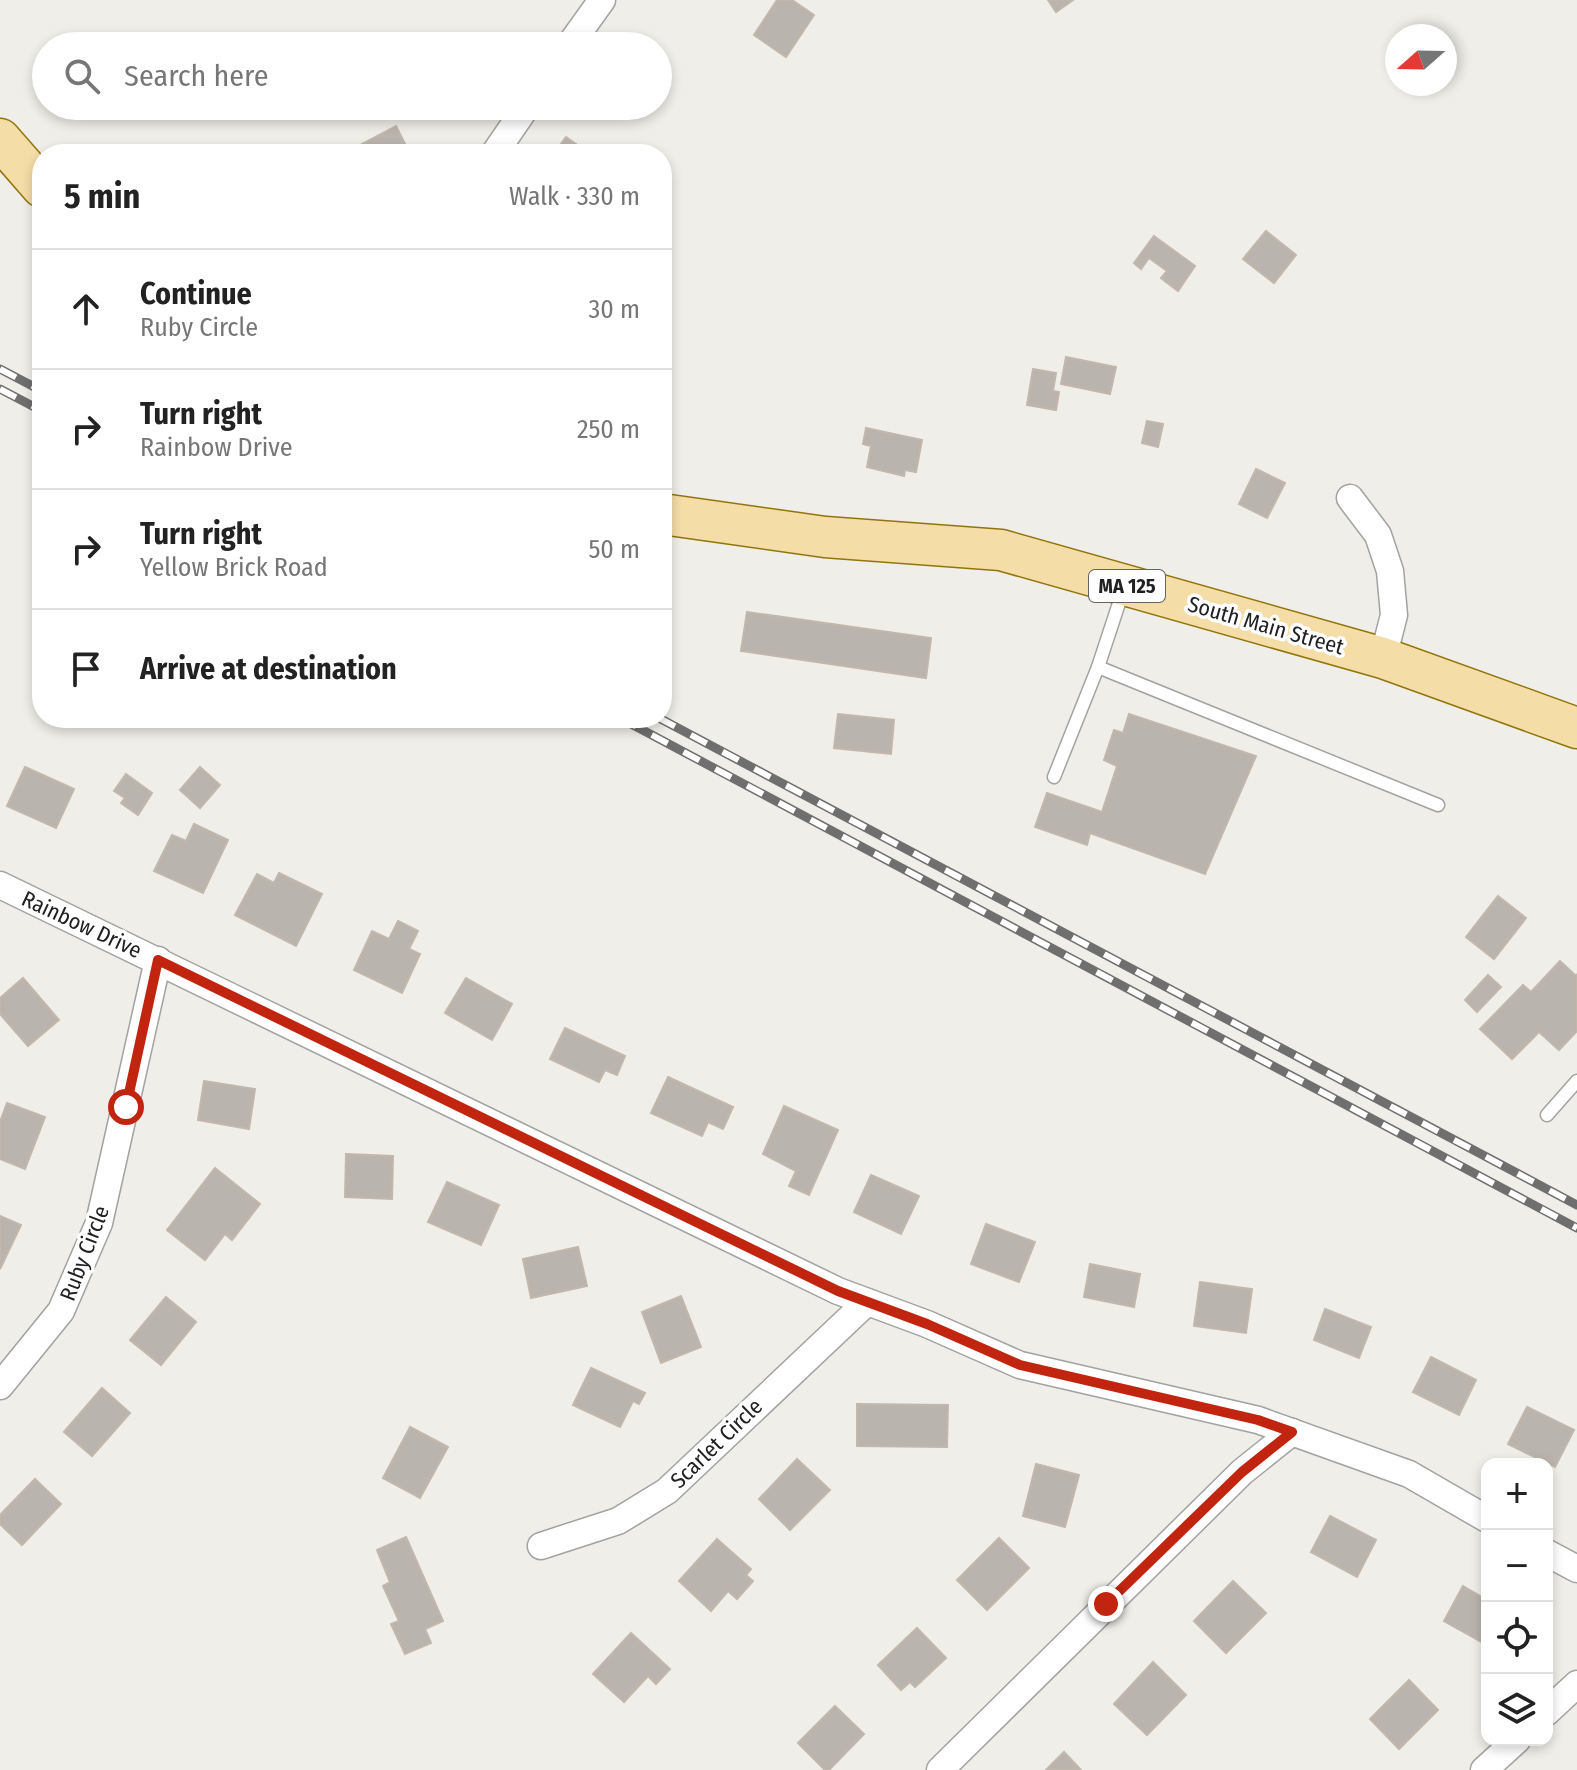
<!DOCTYPE html>
<html lang="en">
<head>
<meta charset="utf-8">
<style>
  :root { --surface:#fff; --page:#f2f2f2; --text:#222; --muted:#767676; --line:#e0e0e0 }
  body { margin:0; font-family:"Fira Sans Condensed",sans-serif; background:var(--page); color:var(--text) }
  .controls { position:absolute; right:24px; bottom:24px; display:grid; overflow:hidden; border-radius:16px; box-shadow:0 4px 12px #0003 }
  .controls button { width:72px; height:72px; display:grid; place-items:center; padding:0; border:0; border-bottom:2px solid var(--line); background:var(--surface); color:var(--text); font:40px sans-serif }
  .compass { position:absolute; left:1385px; top:24px; width:72px; height:72px; border-radius:50%; background:var(--surface); box-shadow:0 4px 12px #0003; rotate:250deg }
  .stop { position:absolute; width:24px; height:24px; margin:-18px; border:6px solid #c12510; border-radius:50%; background:#fff }
  .stop.end { background:#c12510; border-color:#fff; box-shadow:0 2px 8px #0008 }
  .list { margin:0; padding:0; list-style:none }
  h2 { display:flex; justify-content:space-between; align-items:center; height:104px; margin:0; padding:0 32px; font-size:34px }
  h2 small { font-size:26px; font-weight:400; color:var(--muted) }
  .list li { display:grid; grid-template-columns:52px 1fr auto; gap:24px; align-items:center; box-sizing:border-box; height:120px; padding:0 32px; border-top:2px solid var(--line) }
  .list b { display:block; font-size:30px; white-space:nowrap }
  .list p { margin:0; font-size:26px; white-space:nowrap; color:var(--muted) }
  .list em { font-size:26px; font-style:normal; color:var(--muted) }
  .icon { flex:none; width:44px; height:44px; fill:none; stroke:currentColor; stroke-width:2; stroke-linecap:round; stroke-linejoin:round }
  .map { position:relative; flex:none; width:1577px; height:1770px; overflow:hidden }
  .search { position:absolute; background:var(--surface); box-shadow:0 4px 12px #0003; left:32px; top:32px; width:640px; height:88px; display:flex; align-items:center; gap:20px; box-sizing:border-box; padding:0 28px; border-radius:44px; color:var(--muted); font-size:30px }
  .panel { position:absolute; background:var(--surface); box-shadow:0 4px 12px #0003; left:32px; top:144px; width:640px; height:584px; border-radius:32px }
  .map>svg:first-child { display:block }
</style>
</head>
<body>
<div class="map">
<svg width="1577" height="1770" viewBox="0 0 1577 1770">
  <rect width="100%" height="100%" fill="#f0eee8"/>
  <g fill="#bab4ae" stroke="#c1b7ab" stroke-width="2">
    <polygon points="777,0 792,0 814,15 786,57 754,35"/>
    <polygon points="1048,0 1073,0 1056,12"/>
    <polygon points="396,126 410,154 348,154 347,152"/>
    <polygon points="566,137 590,154 554,154"/>
    <polygon points="1266,231 1296,255 1274,283 1243,259"/>
    <polygon points="1154,236 1195,266 1178,291 1161,278 1167,271 1149,258 1141,269 1134,263"/>
    <polygon points="1066,357 1116,367 1110,394 1061,384"/>
    <polygon points="1033,369 1056,373 1053,391 1059,392 1056,410 1027,405"/>
    <polygon points="1147,421 1163,424 1158,447 1142,443"/>
    <polygon points="866,428 922,440 916,472 905,470 904,476 867,467 871,446 863,444"/>
    <polygon points="1256,469 1285,483 1267,518 1239,504"/>
    <polygon points="747,612 931,638 926,678 741,651"/>
    <polygon points="838,714 894,720 891,754 834,748"/>
    <polygon points="1129,714 1256,756 1205,874 1090,833 1087,845 1035,827 1047,793 1102,812 1117,766 1104,760 1114,730 1123,733"/>
    <polygon points="25,767 74,789 56,828 7,806"/>
    <polygon points="200,767 220,785 200,808 180,790"/>
    <polygon points="126,774 152,793 138,815 121,803 125,798 114,791"/>
    <polygon points="194,824 228,840 203,893 154,871 172,835 186,841"/>
    <polygon points="279,873 322,894 296,946 235,915 257,874 274,883"/>
    <polygon points="1498,896 1526,918 1494,959 1466,937"/>
    <polygon points="398,921 418,931 409,949 420,954 402,993 354,970 372,931 389,939"/>
    <polygon points="1560,961 1576,976 1577,974 1577,1031 1559,1050 1539,1032 1512,1059 1480,1029 1523,985 1531,992"/>
    <polygon points="1488,975 1501,987 1477,1012 1465,1000"/>
    <polygon points="23,978 59,1020 28,1046 0,1014 0,998"/>
    <polygon points="466,978 512,1004 492,1040 445,1013"/>
    <polygon points="565,1028 625,1056 617,1075 605,1070 599,1082 550,1059"/>
    <polygon points="668,1077 733,1107 723,1129 708,1122 702,1136 651,1113"/>
    <polygon points="204,1081 255,1089 249,1129 198,1120"/>
    <polygon points="7,1103 45,1117 25,1169 0,1159 0,1122"/>
    <polygon points="784,1106 838,1130 809,1195 789,1186 796,1171 763,1154"/>
    <polygon points="346,1154 393,1156 392,1199 345,1197"/>
    <polygon points="215,1168 260,1204 232,1240 225,1234 205,1260 167,1230"/>
    <polygon points="871,1175 919,1196 901,1234 854,1212"/>
    <polygon points="447,1182 499,1205 481,1245 428,1222"/>
    <polygon points="0,1216 21,1225 0,1269"/>
    <polygon points="986,1224 1035,1242 1019,1282 971,1264"/>
    <polygon points="578,1247 587,1286 531,1298 523,1259"/>
    <polygon points="1090,1264 1140,1274 1134,1307 1084,1297"/>
    <polygon points="1200,1282 1252,1289 1246,1333 1194,1326"/>
    <polygon points="681,1296 701,1347 661,1363 642,1312"/>
    <polygon points="166,1297 196,1322 161,1365 130,1340"/>
    <polygon points="1325,1309 1371,1327 1359,1358 1314,1340"/>
    <polygon points="1431,1357 1476,1380 1459,1415 1413,1392"/>
    <polygon points="591,1368 645,1393 639,1404 633,1401 620,1427 573,1405"/>
    <polygon points="102,1388 130,1413 92,1456 64,1432"/>
    <polygon points="857,1404 948,1405 947,1447 857,1446"/>
    <polygon points="1527,1407 1574,1430 1555,1467 1508,1444"/>
    <polygon points="410,1427 448,1447 420,1498 383,1478"/>
    <polygon points="797,1459 830,1490 790,1530 759,1499"/>
    <polygon points="1036,1464 1079,1475 1065,1527 1023,1516"/>
    <polygon points="35,1479 61,1504 22,1545 0,1524 0,1515"/>
    <polygon points="1330,1516 1376,1540 1357,1577 1311,1552"/>
    <polygon points="406,1537 443,1621 425,1629 431,1643 405,1654 391,1624 399,1621 383,1586 390,1582 377,1550"/>
    <polygon points="999,1538 1029,1568 987,1610 957,1580"/>
    <polygon points="717,1539 751,1569 746,1575 753,1581 737,1599 728,1591 711,1611 679,1581"/>
    <polygon points="1233,1581 1266,1613 1226,1653 1194,1621"/>
    <polygon points="1463,1586 1487,1600 1487,1645 1444,1621"/>
    <polygon points="917,1628 946,1658 915,1687 910,1682 901,1690 878,1665"/>
    <polygon points="631,1633 670,1669 656,1684 648,1676 624,1702 593,1674"/>
    <polygon points="1153,1662 1186,1695 1147,1735 1114,1704"/>
    <polygon points="1409,1680 1438,1710 1399,1749 1370,1719"/>
    <polygon points="835,1706 864,1734 829,1770 825,1770 798,1743"/>
    <polygon points="1064,1752 1081,1770 1046,1770"/>
  </g>
  <g fill="none" stroke-linecap="round" stroke-linejoin="round">
    <g stroke="#a2a2a2" stroke-width="15">
      <g id="service">
        <polyline points="1098,667 1438,805"/>
        <polyline points="1054,777 1098,667 1124,588"/>
        <polyline points="1547,1115 1577,1081"/>
      </g>
    </g>
    <g stroke="#a2a2a2" stroke-width="29">
      <g id="minor">
        <polyline points="569,46 602,0"/>
        <polyline points="494,154 527,106"/>
        <polyline points="1350,498 1378,535 1390,571 1394,615 1383,658"/>
        <polyline points="0,885 838,1291 927,1324 1020,1365 1258,1420 1409,1474 1487,1519"/>
        <polyline points="0,1386 61,1311 99,1223 158,960"/>
        <polyline points="541,1546 618,1521 667,1491 867,1302"/>
        <polyline points="1547,1553 1577,1569"/>
        <polyline points="1547,1712 1577,1684"/>
        <polyline points="940,1770 1242,1472 1292,1432"/>
        <polyline points="1484,1770 1517,1740"/>
      </g>
    </g>
    <g stroke="#91750c" stroke-width="43">
      <g id="primary">
        <polyline points="0,139 42,187"/>
        <polyline points="662,514 825,537 1001,550 1383,658 1577,728"/>
      </g>
    </g>
    <use href="#service" stroke="#fff" stroke-width="12"/>
    <use href="#minor" stroke="#fff" stroke-width="26"/>
    <use href="#primary" stroke="#f5dda8" stroke-width="40"/>
    <g stroke="#6f6f6f" stroke-width="9">
      <g id="rail">
        <polyline points="0,369 42,391"/>
        <polyline points="0,389 42,411"/>
        <polyline points="620,718 1577,1228"/>
        <polyline points="659,718 1577,1205"/>
      </g>
    </g>
    <use href="#rail" stroke="#fff" stroke-width="6" stroke-dasharray="18" stroke-linecap="butt"/>
  </g>
  <g fill="none" stroke-linecap="round" stroke-linejoin="round">
    <polyline stroke="#c12510" stroke-width="10" points="126,1107 158,960 838,1291 927,1324 1020,1365 1258,1420 1292,1432 1242,1472 1106,1604"/>
  </g>
  <g text-anchor="middle" stroke-width="7" stroke-linejoin="round" paint-order="stroke">
    <rect fill="#fff" stroke="#646464" stroke-width="2" x="1089" y="570" width="76" height="32" rx="6"/>
    <g font-size="20" font-weight="bold" fill="#212121">
      <text x="1127" y="593">MA 125</text>
    </g>
    <g font-size="22" fill="#212121" stroke="#fff">
      <text transform="translate(1266 625) rotate(16)" y="8">South Main Street</text>
      <text transform="translate(82 924) rotate(25)" y="8">Rainbow Drive</text>
      <text transform="translate(84 1253) rotate(-69)" y="8">Ruby Circle</text>
      <text transform="translate(716 1443) rotate(-44)" y="8">Scarlet Circle</text>
    </g>
  </g>
</svg>
<div class="controls">
<button>+</button>
<button>−</button>
<button><svg class="icon" aria-label="locate" viewBox="0 0 24 24"><circle cx="12" cy="12" r="6"/><path d="M12 2v4M12 18v4M2 12h4M18 12h4"/></svg></button>
<button><svg class="icon" aria-label="layers" viewBox="0 0 24 24"><path d="M12 4l9 5-9 5-9-5zM3 14l9 5 9-5"/></svg></button>
</div>
<svg class="compass" viewBox="-18 -18 36 36"><path d="M0-13l5 13h-10z" fill="#e53935"/><path d="M0 13l5-13h-10z" fill="#767676"/></svg>
<div class="stop" style="left:126px;top:1107px"></div>
<div class="stop end" style="left:1106px;top:1604px"></div>
<div class="search"><svg class="icon" aria-label="search" viewBox="0 0 24 24"><circle cx="10" cy="10" r="6"/><path d="M15 15l6 6"/></svg>Search here</div>
<section class="panel">
<h2>5 min<small>Walk · 330 m</small></h2>
<ul class="list">
<li><svg class="icon" aria-label="ahead" viewBox="0 0 24 24"><path d="M12 20V5M6 11l6-6 6 6"/></svg><div><b>Continue</b><p>Ruby Circle</p></div><em>30 m</em></li>
<li><svg class="icon" aria-label="right" viewBox="0 0 24 24"><path d="M7 20v-9h11M14 6l5 5-5 5"/></svg><div><b>Turn right</b><p>Rainbow Drive</p></div><em>250 m</em></li>
<li><svg class="icon" aria-label="right" viewBox="0 0 24 24"><path d="M7 20v-9h11M14 6l5 5-5 5"/></svg><div><b>Turn right</b><p>Yellow Brick Road</p></div><em>50 m</em></li>
<li><svg class="icon" aria-label="arrive" viewBox="0 0 24 24"><path d="M6 21V4h12l-3 4 3 4H6"/></svg><div><b>Arrive at destination</b></div></li>
</ul>
</section>
</div>
</body>
</html>
